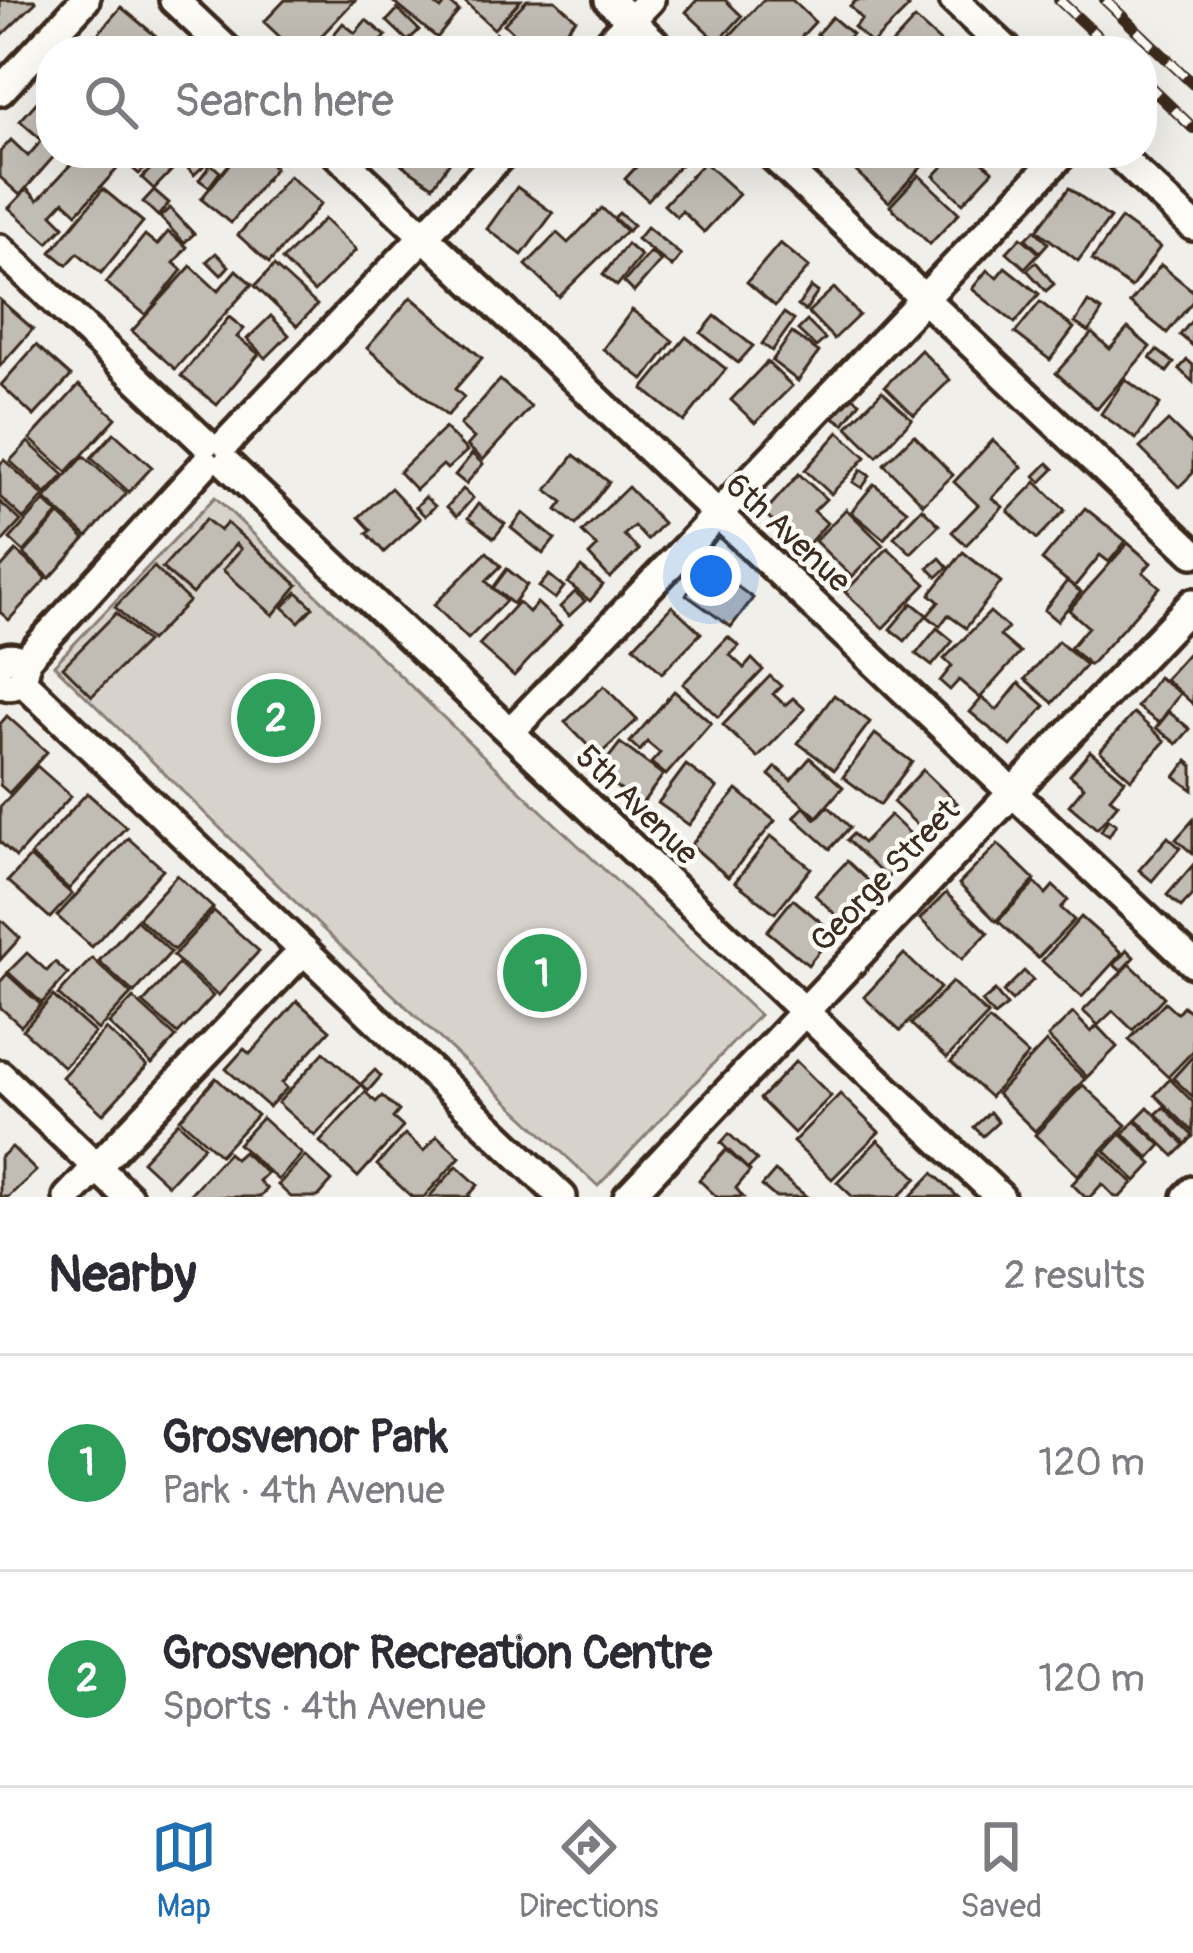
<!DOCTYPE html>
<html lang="en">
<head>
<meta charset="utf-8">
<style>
  :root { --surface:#fff; --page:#f7f7f7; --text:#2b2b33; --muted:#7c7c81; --line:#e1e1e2; --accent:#1f6fb2 }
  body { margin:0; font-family:Pangolin,sans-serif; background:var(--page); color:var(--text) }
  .you { position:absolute; left:711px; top:576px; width:42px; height:42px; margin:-30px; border:9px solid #fff; border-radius:50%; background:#1a73e8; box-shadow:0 0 0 18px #1a73e833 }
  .badge { display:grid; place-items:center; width:78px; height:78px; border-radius:50%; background:var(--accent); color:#fff; font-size:39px; font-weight:700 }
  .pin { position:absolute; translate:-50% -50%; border:6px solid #fff; box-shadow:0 3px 12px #0006 }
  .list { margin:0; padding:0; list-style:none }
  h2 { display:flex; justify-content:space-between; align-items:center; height:156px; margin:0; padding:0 48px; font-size:51px }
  h2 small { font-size:39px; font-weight:400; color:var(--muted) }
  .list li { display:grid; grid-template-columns:78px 1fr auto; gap:36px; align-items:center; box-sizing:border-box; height:216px; padding:0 48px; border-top:3px solid var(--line) }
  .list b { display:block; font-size:45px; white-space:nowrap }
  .list p { margin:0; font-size:39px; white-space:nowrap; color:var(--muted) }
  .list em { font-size:39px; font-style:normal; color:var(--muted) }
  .icon { flex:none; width:66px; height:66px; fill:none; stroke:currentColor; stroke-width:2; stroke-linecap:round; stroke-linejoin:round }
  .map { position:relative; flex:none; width:1193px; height:1197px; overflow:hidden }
  .search { position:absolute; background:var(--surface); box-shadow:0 12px 48px #0002; left:36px; right:36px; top:36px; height:132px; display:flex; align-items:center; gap:30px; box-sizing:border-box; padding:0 42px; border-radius:48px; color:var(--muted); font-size:45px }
  .sheet { height:588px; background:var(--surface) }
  nav { display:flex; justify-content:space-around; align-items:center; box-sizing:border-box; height:168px; border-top:3px solid var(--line); background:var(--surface); font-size:33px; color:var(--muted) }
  nav a { display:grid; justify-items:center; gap:6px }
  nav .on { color:var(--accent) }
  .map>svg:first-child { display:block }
</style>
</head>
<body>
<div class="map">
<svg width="1193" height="1197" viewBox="0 0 1193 1197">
  <rect width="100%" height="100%" fill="#f1efea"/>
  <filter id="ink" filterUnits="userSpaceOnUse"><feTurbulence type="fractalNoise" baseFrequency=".00833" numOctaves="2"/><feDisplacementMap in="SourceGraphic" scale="24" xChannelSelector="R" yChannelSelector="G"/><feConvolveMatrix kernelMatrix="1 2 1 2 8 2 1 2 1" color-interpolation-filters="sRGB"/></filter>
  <g filter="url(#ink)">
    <polygon fill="#d7d2cc" stroke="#897e75" stroke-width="3" points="215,497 498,770 759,1015 598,1186 325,931 54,665"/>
    <g fill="#c1bcb4" stroke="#3b2a1e" stroke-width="3">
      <polygon points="0,0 34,0 36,2 1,36"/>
      <polygon points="285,0 355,0 307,51 295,51 264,22"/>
      <polygon points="391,0 429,0 441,9 447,1 459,11 437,38"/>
      <polygon points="463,0 521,0 494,29"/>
      <polygon points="527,0 555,0 576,19 547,51 533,51 504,24"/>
      <polygon points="697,0 725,0 742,16 718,42 686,12"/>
      <polygon points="763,0 792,0 815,22 788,51 728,51 721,45"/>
      <polygon points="857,0 901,0 909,7 872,44 854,27 862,19 850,6"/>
      <polygon points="121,7 163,42 155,51 83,51"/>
      <polygon points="398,9 419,30 408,41 387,21"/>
      <polygon points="832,17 852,34 837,51 817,34"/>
      <polygon points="915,19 948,49 946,51 896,51 890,46"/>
      <polygon points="366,20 386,36 373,51 320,51 343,23 355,33"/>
      <polygon points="496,33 507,43 500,51 479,51"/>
      <polygon points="51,86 51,153 57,153 20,195 0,177 0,152 11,140 28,156 42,140 20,121"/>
      <polygon points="99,153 117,169 77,213 64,201 52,214 64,226 48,243 9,208 27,189 38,200 73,162 64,153"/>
      <polygon points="147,153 160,153 139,174 132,168"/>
      <polygon points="173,153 217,153 194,175"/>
      <polygon points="238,153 257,153 275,168 231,223 201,199"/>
      <polygon points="404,153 449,153 454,156 433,186 398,162"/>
      <polygon points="628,153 691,153 648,200 625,179 636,167 625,157"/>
      <polygon points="862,153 918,153 927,161 889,202 850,166"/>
      <polygon points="956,153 973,153 993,171 963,203 934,176"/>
      <polygon points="160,159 172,170 154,189 142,178"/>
      <polygon points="704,162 739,194 704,232 682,211 677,217 664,205"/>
      <polygon points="211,164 220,172 209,187 199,180"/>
      <polygon points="919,175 959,213 930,244 890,206"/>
      <polygon points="289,176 321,204 269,263 238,235"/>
      <polygon points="517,187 553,213 522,255 487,229"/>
      <polygon points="1069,188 1110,218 1078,261 1037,230"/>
      <polygon points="103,189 143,222 101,273 78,253 67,265 51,252"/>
      <polygon points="154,190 169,203 158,216 143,202"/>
      <polygon points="170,208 194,234 184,243 160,217"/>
      <polygon points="602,208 626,231 559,297 526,265 557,233 568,243"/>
      <polygon points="619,213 633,225 628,231 614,218"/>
      <polygon points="324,219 356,250 314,292 282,260"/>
      <polygon points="1121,219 1160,247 1131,288 1092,260"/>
      <polygon points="647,227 681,255 672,267 637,239"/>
      <polygon points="1035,230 1048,243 1040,252 1026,239"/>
      <polygon points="168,232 187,247 174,263 182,270 146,315 106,283 145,235 157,245"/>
      <polygon points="1021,237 1039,253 1025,268 1007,252"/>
      <polygon points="780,243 809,267 775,306 747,282"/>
      <polygon points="627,244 641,256 617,286 603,275"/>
      <polygon points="650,252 661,261 634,292 624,282"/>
      <polygon points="216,253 229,266 221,275 207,261"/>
      <polygon points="1036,262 1054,284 1046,291 1027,270"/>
      <polygon points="1161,265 1193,291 1193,301 1167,333 1130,303"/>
      <polygon points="191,266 218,291 236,270 252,284 175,369 132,331"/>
      <polygon points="274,266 317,305 297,326 255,286"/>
      <polygon points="1005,267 1039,294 1015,323 972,289 987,270 997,277"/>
      <polygon points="811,287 818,292 805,311 798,306"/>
      <polygon points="834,288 859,315 834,339 808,312"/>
      <polygon points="411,297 482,358 455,389 464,397 447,416 367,348"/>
      <polygon points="0,300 33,329 0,366"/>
      <polygon points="1040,302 1074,328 1050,360 1015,333"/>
      <polygon points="1088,302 1102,311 1089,332 1075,323"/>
      <polygon points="632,310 673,341 644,380 603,349"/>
      <polygon points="784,313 794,320 772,351 762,344"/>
      <polygon points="271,316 289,335 266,358 247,339"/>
      <polygon points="715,316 753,346 738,363 701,333"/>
      <polygon points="229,317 244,329 237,337 259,354 217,405 181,376"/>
      <polygon points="1193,319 1193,346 1180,335"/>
      <polygon points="807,321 825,339 816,347 798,330"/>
      <polygon points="1128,328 1150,347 1097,409 1056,373 1092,333 1110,349"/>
      <polygon points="792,333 819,352 798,381 772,361"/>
      <polygon points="686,337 726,369 684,422 643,389"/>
      <polygon points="36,345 71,376 34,416 1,385"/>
      <polygon points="921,350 950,380 914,415 885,386"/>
      <polygon points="1157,350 1174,363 1167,372 1150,358"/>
      <polygon points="1187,360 1193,365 1193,382 1179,369"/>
      <polygon points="767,362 792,386 755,423 731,400"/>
      <polygon points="1125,379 1160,404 1136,439 1101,414"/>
      <polygon points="500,380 531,407 483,460 467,446 474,438 460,425"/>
      <polygon points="79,385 116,418 67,472 30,439"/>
      <polygon points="882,391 912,419 877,456 847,427"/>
      <polygon points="849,394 860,402 844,424 833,417"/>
      <polygon points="1168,421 1193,445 1193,473 1179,487 1140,448"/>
      <polygon points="445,428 467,451 447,469 443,465 416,490 399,472"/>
      <polygon points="839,432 866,457 831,494 805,470"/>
      <polygon points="114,433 152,467 129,492 91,458"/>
      <polygon points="914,435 953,475 923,504 884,464"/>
      <polygon points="993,440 1022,467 992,498 1003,507 966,545 952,532 978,505 954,482"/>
      <polygon points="28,442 64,475 46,494 10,461"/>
      <polygon points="472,454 483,464 466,484 455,475"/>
      <polygon points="574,455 609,482 576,525 557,510 563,502 547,490"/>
      <polygon points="84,456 126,494 87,537 45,499"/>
      <polygon points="4,460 44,496 24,519 0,497 0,464"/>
      <polygon points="1048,463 1054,469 1041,482 1035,476"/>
      <polygon points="861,470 870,476 862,488 853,482"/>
      <polygon points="799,474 826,499 814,511 827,523 804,549 764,513"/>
      <polygon points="1036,482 1065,510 1037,539 1008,511"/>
      <polygon points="874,484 907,510 884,539 851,512"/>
      <polygon points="628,487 663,523 647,540 634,526 624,535 639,550 610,578 589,555 597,547 582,532"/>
      <polygon points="391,488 420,519 384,552 367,533 371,530 359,517"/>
      <polygon points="463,489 473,498 457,516 447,507"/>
      <polygon points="425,497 435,506 425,516 416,507"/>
      <polygon points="44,501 58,514 24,552 10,539"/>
      <polygon points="0,502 21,521 0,544"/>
      <polygon points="478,504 505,524 494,538 468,518"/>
      <polygon points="922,508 939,525 911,553 894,537"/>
      <polygon points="1085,508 1126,541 1109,562 1100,555 1074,587 1042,560"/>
      <polygon points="846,509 883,545 852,577 815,541"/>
      <polygon points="523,513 555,539 543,554 511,528"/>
      <polygon points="59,515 85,539 50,578 24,554"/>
      <polygon points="206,519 220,531 227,523 298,585 273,615 223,570 241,549 236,544 192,594 162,568"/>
      <polygon points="1128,543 1151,563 1143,572 1160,587 1090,665 1070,648 1088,627 1069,610"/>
      <polygon points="888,548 926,584 883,628 845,592"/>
      <polygon points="16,551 47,578 9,620 0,612 0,569"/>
      <polygon points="487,552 501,566 486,581 506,601 468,639 434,605"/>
      <polygon points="963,552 1001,582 966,628 948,615 940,626 927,616 939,602 930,594"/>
      <polygon points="940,558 948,567 937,577 928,568"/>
      <polygon points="708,565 753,598 731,627 686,595"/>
      <polygon points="154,567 189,601 150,641 115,607"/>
      <polygon points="581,567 603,585 590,601 568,583"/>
      <polygon points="507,569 527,585 513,604 493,588"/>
      <polygon points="549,575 564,587 555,599 539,587"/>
      <polygon points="1067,581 1081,592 1057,621 1044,610"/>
      <polygon points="297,592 313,607 299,622 283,607"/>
      <polygon points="575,592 585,601 569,616 560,607"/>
      <polygon points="518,602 529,612 537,603 561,625 514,676 479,645"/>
      <polygon points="912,603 927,615 905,641 890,629"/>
      <polygon points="672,606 701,633 662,673 634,646"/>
      <polygon points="990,612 1008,628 1000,636 1020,653 980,698 959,680 950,690 940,681 952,666 944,659"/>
      <polygon points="116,613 146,642 92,696 63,667"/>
      <polygon points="937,628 953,641 932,666 916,654"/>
      <polygon points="728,637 739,646 730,655 744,668 752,659 763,670 718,717 683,684"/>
      <polygon points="1058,641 1086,665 1053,703 1025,679"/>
      <polygon points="1193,648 1193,704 1165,679"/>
      <polygon points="770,676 781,686 773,694 785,705 793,698 805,709 758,758 723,725"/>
      <polygon points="1158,677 1180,693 1159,723 1137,707"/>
      <polygon points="1019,683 1045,706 1011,746 970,712 982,698 997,710"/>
      <polygon points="604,686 637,720 598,756 565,722"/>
      <polygon points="674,691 711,723 666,775 651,763 660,753 647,742 640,751 630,742"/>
      <polygon points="834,695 870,722 834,770 798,743"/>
      <polygon points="1169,712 1190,729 1177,744 1156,728"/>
      <polygon points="1134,713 1165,741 1131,779 1100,751"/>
      <polygon points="7,716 47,752 9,793 0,785 0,724"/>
      <polygon points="875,734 912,762 880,805 843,777"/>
      <polygon points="620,743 663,775 641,805 597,773"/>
      <polygon points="1090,751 1125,780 1110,798 1118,804 1097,829 1069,805 1084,787 1070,775"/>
      <polygon points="810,758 843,787 817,817 769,775 776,767 791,780"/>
      <polygon points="1187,761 1193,766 1193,790 1175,777"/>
      <polygon points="686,765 717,788 689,825 658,803"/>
      <polygon points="37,766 71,796 16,857 0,842 0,807"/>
      <polygon points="923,770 957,803 927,834 893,802"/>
      <polygon points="737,790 775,821 728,877 691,845"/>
      <polygon points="87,793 126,827 69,889 31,855"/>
      <polygon points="828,806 850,827 830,849 794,817 804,807 816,819"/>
      <polygon points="890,815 920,843 887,878 847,840 853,834 863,843"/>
      <polygon points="1108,819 1116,824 1109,836 1101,831"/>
      <polygon points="1193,820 1193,854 1176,839"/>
      <polygon points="771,836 811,868 775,913 735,882"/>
      <polygon points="1168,837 1180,848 1152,881 1139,870"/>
      <polygon points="128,838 163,869 92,947 57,916"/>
      <polygon points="998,844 1035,880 996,921 959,884"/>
      <polygon points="30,857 72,894 50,918 8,881"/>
      <polygon points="847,861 876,888 843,922 815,895"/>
      <polygon points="1193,865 1193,894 1181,907 1167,895"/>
      <polygon points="177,875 213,908 174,950 138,918"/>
      <polygon points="1035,883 1046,894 1053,886 1068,900 1061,908 1074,920 1038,958 998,921"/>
      <polygon points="946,893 988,933 962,959 920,919"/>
      <polygon points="793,899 834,933 808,965 767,931"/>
      <polygon points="214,911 259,951 218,996 173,956"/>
      <polygon points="1081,917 1122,953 1082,997 1042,961"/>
      <polygon points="0,919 20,938 0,960"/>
      <polygon points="136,920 171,952 134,993 99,961"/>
      <polygon points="1127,950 1134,957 1121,971 1114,965"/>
      <polygon points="27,953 47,971 55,962 68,974 42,1003 8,972"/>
      <polygon points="904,954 940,988 900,1031 864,997"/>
      <polygon points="92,958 131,994 98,1030 58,995"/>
      <polygon points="178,964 213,996 178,1034 143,1003"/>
      <polygon points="1130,964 1164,997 1133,1030 1113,1011 1098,1025 1083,1011"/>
      <polygon points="1024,971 1033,980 1012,1001 1003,992"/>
      <polygon points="7,974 41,1005 21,1026 0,1007 0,982"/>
      <polygon points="952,982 988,1015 947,1058 911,1024"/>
      <polygon points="995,991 1007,1006 994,1016 982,1002"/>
      <polygon points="53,996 95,1033 64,1067 23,1030"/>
      <polygon points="133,998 176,1037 152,1064 109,1024"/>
      <polygon points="297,1001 330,1030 282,1083 287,1088 269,1107 226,1069 244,1049 250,1054"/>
      <polygon points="1165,1002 1177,1013 1183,1006 1193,1014 1193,1051 1168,1077 1129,1040"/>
      <polygon points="1073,1013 1091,1032 1097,1026 1117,1047 1087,1077 1048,1037"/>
      <polygon points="989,1020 1028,1055 990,1097 951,1062"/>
      <polygon points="106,1029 147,1066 103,1114 62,1077"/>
      <polygon points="1046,1042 1085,1079 1035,1131 997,1094"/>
      <polygon points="324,1052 361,1085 315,1136 278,1103"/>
      <polygon points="1193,1056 1193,1097 1173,1078"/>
      <polygon points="796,1061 831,1096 794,1133 760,1099"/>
      <polygon points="375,1070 381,1076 368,1091 361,1084"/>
      <polygon points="216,1078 257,1115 220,1155 180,1119"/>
      <polygon points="1170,1079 1193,1102 1193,1132 1155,1095"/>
      <polygon points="1083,1085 1126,1125 1078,1175 1035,1135"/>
      <polygon points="365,1092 376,1102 382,1096 399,1111 393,1118 403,1127 358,1177 320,1142"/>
      <polygon points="840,1094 879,1132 832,1179 793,1142"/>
      <polygon points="1148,1107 1185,1145 1174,1156 1136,1119"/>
      <polygon points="1164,1107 1193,1136 1186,1144 1156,1114"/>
      <polygon points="990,1112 998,1122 983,1136 974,1127"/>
      <polygon points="262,1118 302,1154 278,1180 238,1144"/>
      <polygon points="1135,1121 1161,1145 1149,1158 1123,1133"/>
      <polygon points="178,1122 204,1146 168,1185 142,1161"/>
      <polygon points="405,1134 424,1151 437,1136 460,1157 424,1197 412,1197 377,1165"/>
      <polygon points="729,1134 757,1160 748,1169 721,1143"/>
      <polygon points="1121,1134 1152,1164 1136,1181 1105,1151"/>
      <polygon points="878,1140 917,1178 898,1197 853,1197 837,1182"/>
      <polygon points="12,1147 36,1171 8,1197 0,1197 0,1158"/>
      <polygon points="726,1150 750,1171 736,1188 743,1197 717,1197 699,1180"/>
      <polygon points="243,1152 267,1173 259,1181 267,1189 260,1197 194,1197 190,1194 228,1153 235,1159"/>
      <polygon points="1102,1153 1133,1183 1120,1197 1115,1197 1102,1184 1090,1197 1085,1197 1072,1184"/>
      <polygon points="305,1156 332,1181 318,1197 291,1197 278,1185"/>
      <polygon points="457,1166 478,1185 469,1195 470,1197 429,1197"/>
      <polygon points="775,1171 807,1197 775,1197 762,1186"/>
      <polygon points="933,1173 958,1197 910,1197"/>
    </g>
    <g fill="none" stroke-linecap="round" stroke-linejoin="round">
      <g stroke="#3b2a1e" stroke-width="36">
        <g id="street">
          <polyline points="174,0 228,51"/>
          <polyline points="609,0 663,51"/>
          <polyline points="954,0 1008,51"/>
          <polyline points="601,51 650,0"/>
          <polyline points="0,91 85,0"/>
          <polyline points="336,153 1193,963"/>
          <polyline points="770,153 1193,553"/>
          <polyline points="1116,153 1193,226"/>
          <polyline points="0,249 205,443"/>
          <polyline points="226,443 503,153"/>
          <polyline points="227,464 1000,1197"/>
          <path d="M0 661C11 654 20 657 25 669L22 681C14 687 8 688 0 681"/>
          <polyline points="23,663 205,464"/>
          <polyline points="22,681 562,1197"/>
          <polyline points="510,732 1063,153"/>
          <polyline points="0,1075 128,1197"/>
          <polyline points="68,1197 304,950"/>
          <polyline points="628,1197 1193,603"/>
          <polyline points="1187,1197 1193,1191"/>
        </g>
      </g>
      <use href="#street" stroke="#fdfcf7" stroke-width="27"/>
      <g stroke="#3b2a1e" stroke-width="12">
        <g id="rail">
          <polyline points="1059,0 1113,51"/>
          <polyline points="1105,0 1193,84"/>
          <polyline points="1142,79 1193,128"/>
        </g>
      </g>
      <use href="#rail" stroke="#fdfcf7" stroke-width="8" stroke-dasharray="22" stroke-linecap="butt"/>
    </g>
  </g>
  <g text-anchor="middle" stroke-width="9" stroke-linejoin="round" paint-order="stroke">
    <g font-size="33" fill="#3b2a1e" stroke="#fdfcf7">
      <text transform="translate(789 532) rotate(43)" y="12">6th Avenue</text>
      <text transform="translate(638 804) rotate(44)" y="12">5th Avenue</text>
      <text transform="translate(884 875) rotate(-46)" y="12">George Street</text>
    </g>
  </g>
</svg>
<div class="you"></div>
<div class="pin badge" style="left:542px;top:973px;background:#2e9e5b">1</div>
<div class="pin badge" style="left:276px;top:718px;background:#2e9e5b">2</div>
<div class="search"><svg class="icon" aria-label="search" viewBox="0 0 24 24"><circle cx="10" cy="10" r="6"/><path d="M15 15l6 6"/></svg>Search here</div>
</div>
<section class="sheet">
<h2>Nearby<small>2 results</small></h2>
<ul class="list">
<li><span class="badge" style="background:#2e9e5b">1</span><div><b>Grosvenor Park</b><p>Park · 4th Avenue</p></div><em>120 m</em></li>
<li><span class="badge" style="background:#2e9e5b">2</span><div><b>Grosvenor Recreation Centre</b><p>Sports · 4th Avenue</p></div><em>120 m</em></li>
</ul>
</section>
<nav>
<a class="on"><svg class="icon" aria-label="map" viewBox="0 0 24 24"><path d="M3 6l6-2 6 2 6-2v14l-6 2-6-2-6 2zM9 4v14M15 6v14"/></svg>Map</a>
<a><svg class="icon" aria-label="directions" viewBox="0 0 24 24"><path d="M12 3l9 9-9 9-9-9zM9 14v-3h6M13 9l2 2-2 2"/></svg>Directions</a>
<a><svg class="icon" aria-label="saved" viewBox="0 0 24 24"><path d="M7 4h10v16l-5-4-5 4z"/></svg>Saved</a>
</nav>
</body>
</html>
